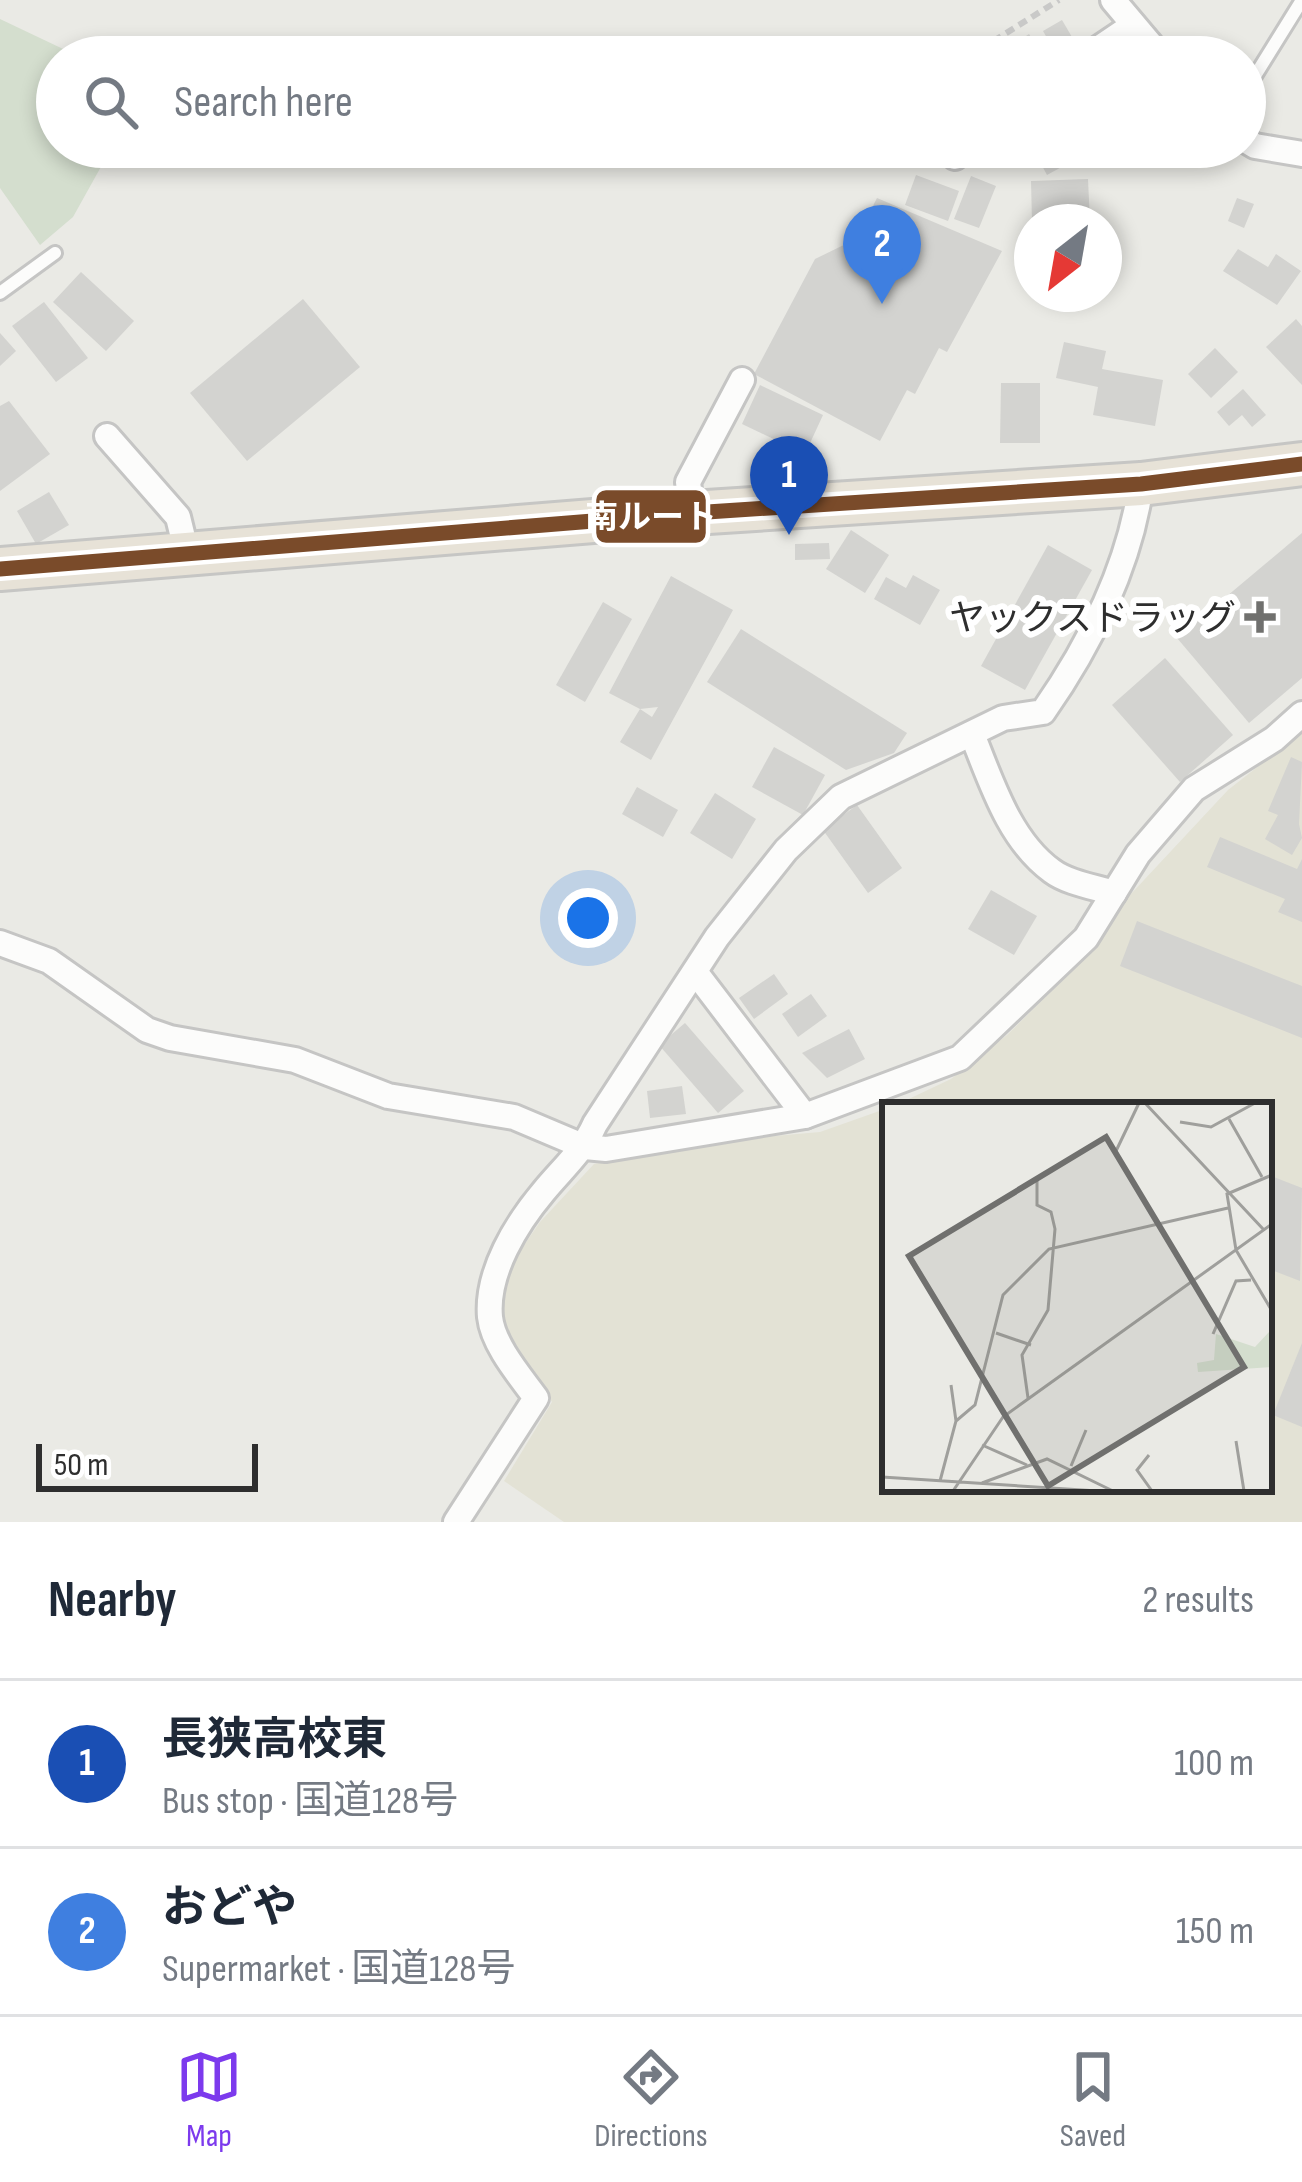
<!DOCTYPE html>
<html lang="en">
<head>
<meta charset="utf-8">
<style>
  :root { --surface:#fff; --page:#f6f6f7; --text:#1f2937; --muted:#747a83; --line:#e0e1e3; --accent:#7c3aed }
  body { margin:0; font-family:"Sofia Sans Condensed","Noto Sans JP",sans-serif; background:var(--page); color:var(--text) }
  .compass { position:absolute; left:1014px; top:204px; width:108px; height:108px; border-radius:50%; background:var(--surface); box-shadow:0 6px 18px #0003; rotate:211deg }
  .scale { position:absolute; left:36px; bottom:30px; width:222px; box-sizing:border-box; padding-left:12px; border:6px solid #2e2e2e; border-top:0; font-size:33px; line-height:42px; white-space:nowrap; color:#2e2e2e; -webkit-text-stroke:9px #fff; paint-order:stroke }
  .you { position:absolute; left:588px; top:918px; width:42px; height:42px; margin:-30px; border:9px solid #fff; border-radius:50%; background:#1a73e8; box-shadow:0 0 0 18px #1a73e833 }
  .badge { display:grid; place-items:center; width:78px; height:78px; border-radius:50%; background:var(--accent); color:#fff; font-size:39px; font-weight:700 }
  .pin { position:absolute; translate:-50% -99px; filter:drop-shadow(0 3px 6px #0008) }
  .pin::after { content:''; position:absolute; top:63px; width:42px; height:36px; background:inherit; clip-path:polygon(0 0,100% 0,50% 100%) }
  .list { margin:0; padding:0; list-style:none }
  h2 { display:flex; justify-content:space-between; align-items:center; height:156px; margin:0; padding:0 48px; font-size:51px }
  h2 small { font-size:39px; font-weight:400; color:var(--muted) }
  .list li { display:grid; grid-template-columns:78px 1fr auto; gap:36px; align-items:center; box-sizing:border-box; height:168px; padding:0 48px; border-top:3px solid var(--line) }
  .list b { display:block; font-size:45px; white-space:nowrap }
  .list p { margin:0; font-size:39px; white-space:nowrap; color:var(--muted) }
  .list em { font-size:39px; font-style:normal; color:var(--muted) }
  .icon { flex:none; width:66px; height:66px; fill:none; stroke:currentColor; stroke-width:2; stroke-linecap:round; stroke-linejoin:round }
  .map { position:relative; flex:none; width:1302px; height:1522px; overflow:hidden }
  .search { position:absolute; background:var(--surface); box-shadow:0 6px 18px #0003; left:36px; right:36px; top:36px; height:132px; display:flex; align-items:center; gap:30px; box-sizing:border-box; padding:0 42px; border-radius:66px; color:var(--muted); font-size:45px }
  .sheet { height:492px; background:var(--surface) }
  nav { display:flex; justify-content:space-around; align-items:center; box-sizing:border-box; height:168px; border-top:3px solid var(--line); background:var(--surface); font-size:33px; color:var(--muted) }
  nav a { display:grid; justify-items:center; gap:6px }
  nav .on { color:var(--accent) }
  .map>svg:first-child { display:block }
</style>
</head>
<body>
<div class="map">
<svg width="1302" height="1522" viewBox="0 0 1302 1522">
  <rect width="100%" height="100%" fill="#eaeae5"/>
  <polygon fill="#e3e2d5" points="1302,732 1302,1522 564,1522 504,1481 552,1402 535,1373 511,1349 504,1329 503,1298 511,1264 540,1222 594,1164 763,1137 820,1132 885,1109 885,1489 1269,1489 1269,1105 896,1105 951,1079 1007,1035 1063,980 1116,910 1228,790"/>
  <polygon fill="#d4dece" points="0,19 80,57 57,57 57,147 112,147 73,217 40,245 0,188"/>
  <g fill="#d3d3d0">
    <polygon points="1062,20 1079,49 1058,57 1043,31"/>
    <polygon points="1029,34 1044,57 994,57"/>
    <polygon points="1032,147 1098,147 1047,175"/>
    <polygon points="916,175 959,191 948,221 905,205"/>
    <polygon points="971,176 996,186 979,228 954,219"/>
    <polygon points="1088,179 1090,222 1032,222 1031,181"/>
    <polygon points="877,198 1002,251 947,352 939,348 915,394 907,390 880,441 754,374 815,259 856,239"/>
    <polygon points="1237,198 1254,204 1244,228 1228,221"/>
    <polygon points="1238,249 1268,267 1276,254 1301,271 1277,305 1223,271"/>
    <polygon points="81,272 134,321 106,351 53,302"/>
    <polygon points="303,299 360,367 247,461 190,393"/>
    <polygon points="44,302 88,358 56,382 12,326"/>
    <polygon points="1296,319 1302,326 1302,385 1266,347"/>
    <polygon points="0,333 16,351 0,366"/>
    <polygon points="1064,342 1106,351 1102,369 1163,380 1155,426 1093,415 1098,387 1056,378"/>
    <polygon points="1215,348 1238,372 1211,398 1188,374"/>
    <polygon points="1001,383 1040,383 1040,443 1000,443"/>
    <polygon points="760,385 823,415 805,454 742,424"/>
    <polygon points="1243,389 1266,415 1252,427 1242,415 1229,426 1217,412"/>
    <polygon points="9,401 50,454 0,491 0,406"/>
    <polygon points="49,492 69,525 36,544 17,511"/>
    <polygon points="851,530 889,555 865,593 826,569"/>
    <polygon points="1302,533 1302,678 1249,723 1177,638"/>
    <polygon points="829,543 830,559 795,560 795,544"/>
    <polygon points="1048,545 1092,570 1025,690 981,666"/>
    <polygon points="913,575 940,590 920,625 874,599 886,577 906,588"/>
    <polygon points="671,576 733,610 651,760 620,742 640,709 652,717 658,707 640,709 609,693"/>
    <polygon points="603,602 632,619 585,702 556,685"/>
    <polygon points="741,629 907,733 894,753 846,770 707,682"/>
    <polygon points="1165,658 1233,735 1180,782 1112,705"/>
    <polygon points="774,747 825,775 803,815 752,787"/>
    <polygon points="1291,757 1302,762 1299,824 1302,838 1292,855 1265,839 1278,815 1268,811"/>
    <polygon points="637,787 678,810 663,837 622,814"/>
    <polygon points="715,793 756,819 732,859 690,833"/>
    <polygon points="857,805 902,868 868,893 823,830"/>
    <polygon points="1220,837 1297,869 1302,859 1302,922 1278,912 1285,899 1207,867"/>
    <polygon points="991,890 1037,916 1014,955 968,929"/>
    <polygon points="1137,921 1302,986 1302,1038 1120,966"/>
    <polygon points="774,974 788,994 754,1019 739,998"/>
    <polygon points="811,994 827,1016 798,1037 782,1014"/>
    <polygon points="685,1023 744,1091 718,1113 659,1045"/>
    <polygon points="849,1029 865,1059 827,1078 802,1053"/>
    <polygon points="682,1086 686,1114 650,1118 647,1091"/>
    <polygon points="1269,1175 1302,1188 1300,1281 1269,1269"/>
    <polygon points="1302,1343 1302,1427 1273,1415"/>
  </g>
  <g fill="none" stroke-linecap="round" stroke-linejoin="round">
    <g stroke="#c5c5c4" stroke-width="18">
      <g id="lane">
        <polyline points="1245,92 1302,0"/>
        <polyline points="0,293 55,253"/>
      </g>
    </g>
    <g stroke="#c5c5c4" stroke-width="30">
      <g id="street">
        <polyline points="1113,0 1161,57"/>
        <polyline points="1086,57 1132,26"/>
        <polyline points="1245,140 1255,146 1302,154"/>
        <polyline points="955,157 967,147"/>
        <polyline points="107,436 178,517 187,554"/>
        <polyline points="692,513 688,482 742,380"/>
        <path d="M972 734C991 781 1009 840 1052 871 1068 883 1095 887 1114 893"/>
        <polyline points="0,943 49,961 147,1030 170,1038 295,1060 388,1096 514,1117 585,1147 606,1149 805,1116 960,1058 1086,938 1138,854 1194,789 1274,739 1302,714"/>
        <polyline points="696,973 805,1116"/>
        <path d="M456 1522 536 1398C520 1376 493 1345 490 1317 486 1272 517 1223 544 1191 563 1168 583 1151 595 1124L717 937 786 850 841 797 1003 718 1043 712C1090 645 1130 565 1141 484"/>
      </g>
    </g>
    <g stroke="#c6c6c4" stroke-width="48">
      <polyline id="highway" points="0,569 692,513 1141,484 1302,464"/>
    </g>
    <polyline stroke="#c9c9c8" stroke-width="6" stroke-dasharray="9 6" stroke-linecap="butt" points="968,57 1059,0"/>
    <use href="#lane" stroke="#fcfcfb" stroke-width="12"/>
    <use href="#street" stroke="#fcfcfb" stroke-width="24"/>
    <use href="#highway" stroke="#e7e2d7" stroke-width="42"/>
    <g stroke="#fff" stroke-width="24">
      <polyline id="bus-1" points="0,569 692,513 1141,484 1302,464"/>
    </g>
    <use href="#bus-1" stroke="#7a4b2a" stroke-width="15"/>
  </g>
  <path fill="#70706e" stroke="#fff" stroke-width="4.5" d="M1254 599h12v12h12v12h-12v12h-12v-12h-12v-12h12z"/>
  <g text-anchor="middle" stroke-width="12" stroke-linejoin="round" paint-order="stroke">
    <g font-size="36" fill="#2e2e2e" stroke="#fff" text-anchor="end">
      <text x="1236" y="630">ヤックスドラッグ</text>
    </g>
  </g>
  <g transform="translate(882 1102)">
    <rect width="390" height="390" fill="#eaeae5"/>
    <path d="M387 230 390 265 316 270 315 261 332 258 334 232 373 245Z" fill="#d4dece"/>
    <path fill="none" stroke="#9f9f9c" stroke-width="3" d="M263 1 382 128M347 17 380 75M298 20 329 25 373 1M234 49 257 1M390 73 345 92 354 148 390 209M114 231 149 243M331 232 354 179 369 178M146 296 140 253 166 208 173 127 169 110 155 103V76M74 319 93 303 121 193 167 147 346 106M354 339 362 389M100 343 145 363M267 353 255 368 270 389M189 364 204 328M0 375 216 389M58 379 74 319 69 283M100 381 165 357 231 389M71 389 121 315 390 122"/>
    <path fill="#70706e" fill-opacity="0.15" stroke="#70706e" stroke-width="6" d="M224 35 362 265 166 384 27 154Z"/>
    <rect width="390" height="390" fill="none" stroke="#2e2e2e" stroke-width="6"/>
  </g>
  <rect stroke="#fff" stroke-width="4.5" x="594" y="488" width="114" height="57" rx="12" fill="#7a4b2a"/>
  <g font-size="33" text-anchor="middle" font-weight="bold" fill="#fff">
    <text x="651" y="528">南ルート</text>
  </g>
</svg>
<svg class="compass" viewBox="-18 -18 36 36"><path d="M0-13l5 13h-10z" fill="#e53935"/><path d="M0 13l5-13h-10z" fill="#747a83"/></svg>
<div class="scale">50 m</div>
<div class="you"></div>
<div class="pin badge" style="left:789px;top:535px;background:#1a4fb4">1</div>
<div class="pin badge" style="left:882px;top:304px;background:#3f7fe0">2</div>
<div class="search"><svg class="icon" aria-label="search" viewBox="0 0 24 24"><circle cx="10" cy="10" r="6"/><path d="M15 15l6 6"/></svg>Search here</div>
</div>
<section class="sheet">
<h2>Nearby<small>2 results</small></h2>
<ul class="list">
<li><span class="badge" style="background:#1a4fb4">1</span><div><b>長狭高校東</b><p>Bus stop · 国道128号</p></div><em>100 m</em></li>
<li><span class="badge" style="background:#3f7fe0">2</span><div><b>おどや</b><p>Supermarket · 国道128号</p></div><em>150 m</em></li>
</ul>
</section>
<nav>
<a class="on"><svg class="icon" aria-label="map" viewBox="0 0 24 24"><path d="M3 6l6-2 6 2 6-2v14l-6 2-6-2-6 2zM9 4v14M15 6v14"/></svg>Map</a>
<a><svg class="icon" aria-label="directions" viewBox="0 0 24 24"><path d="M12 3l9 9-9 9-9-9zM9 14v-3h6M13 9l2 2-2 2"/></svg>Directions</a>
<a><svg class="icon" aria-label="saved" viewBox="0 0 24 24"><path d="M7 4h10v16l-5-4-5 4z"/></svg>Saved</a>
</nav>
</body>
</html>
